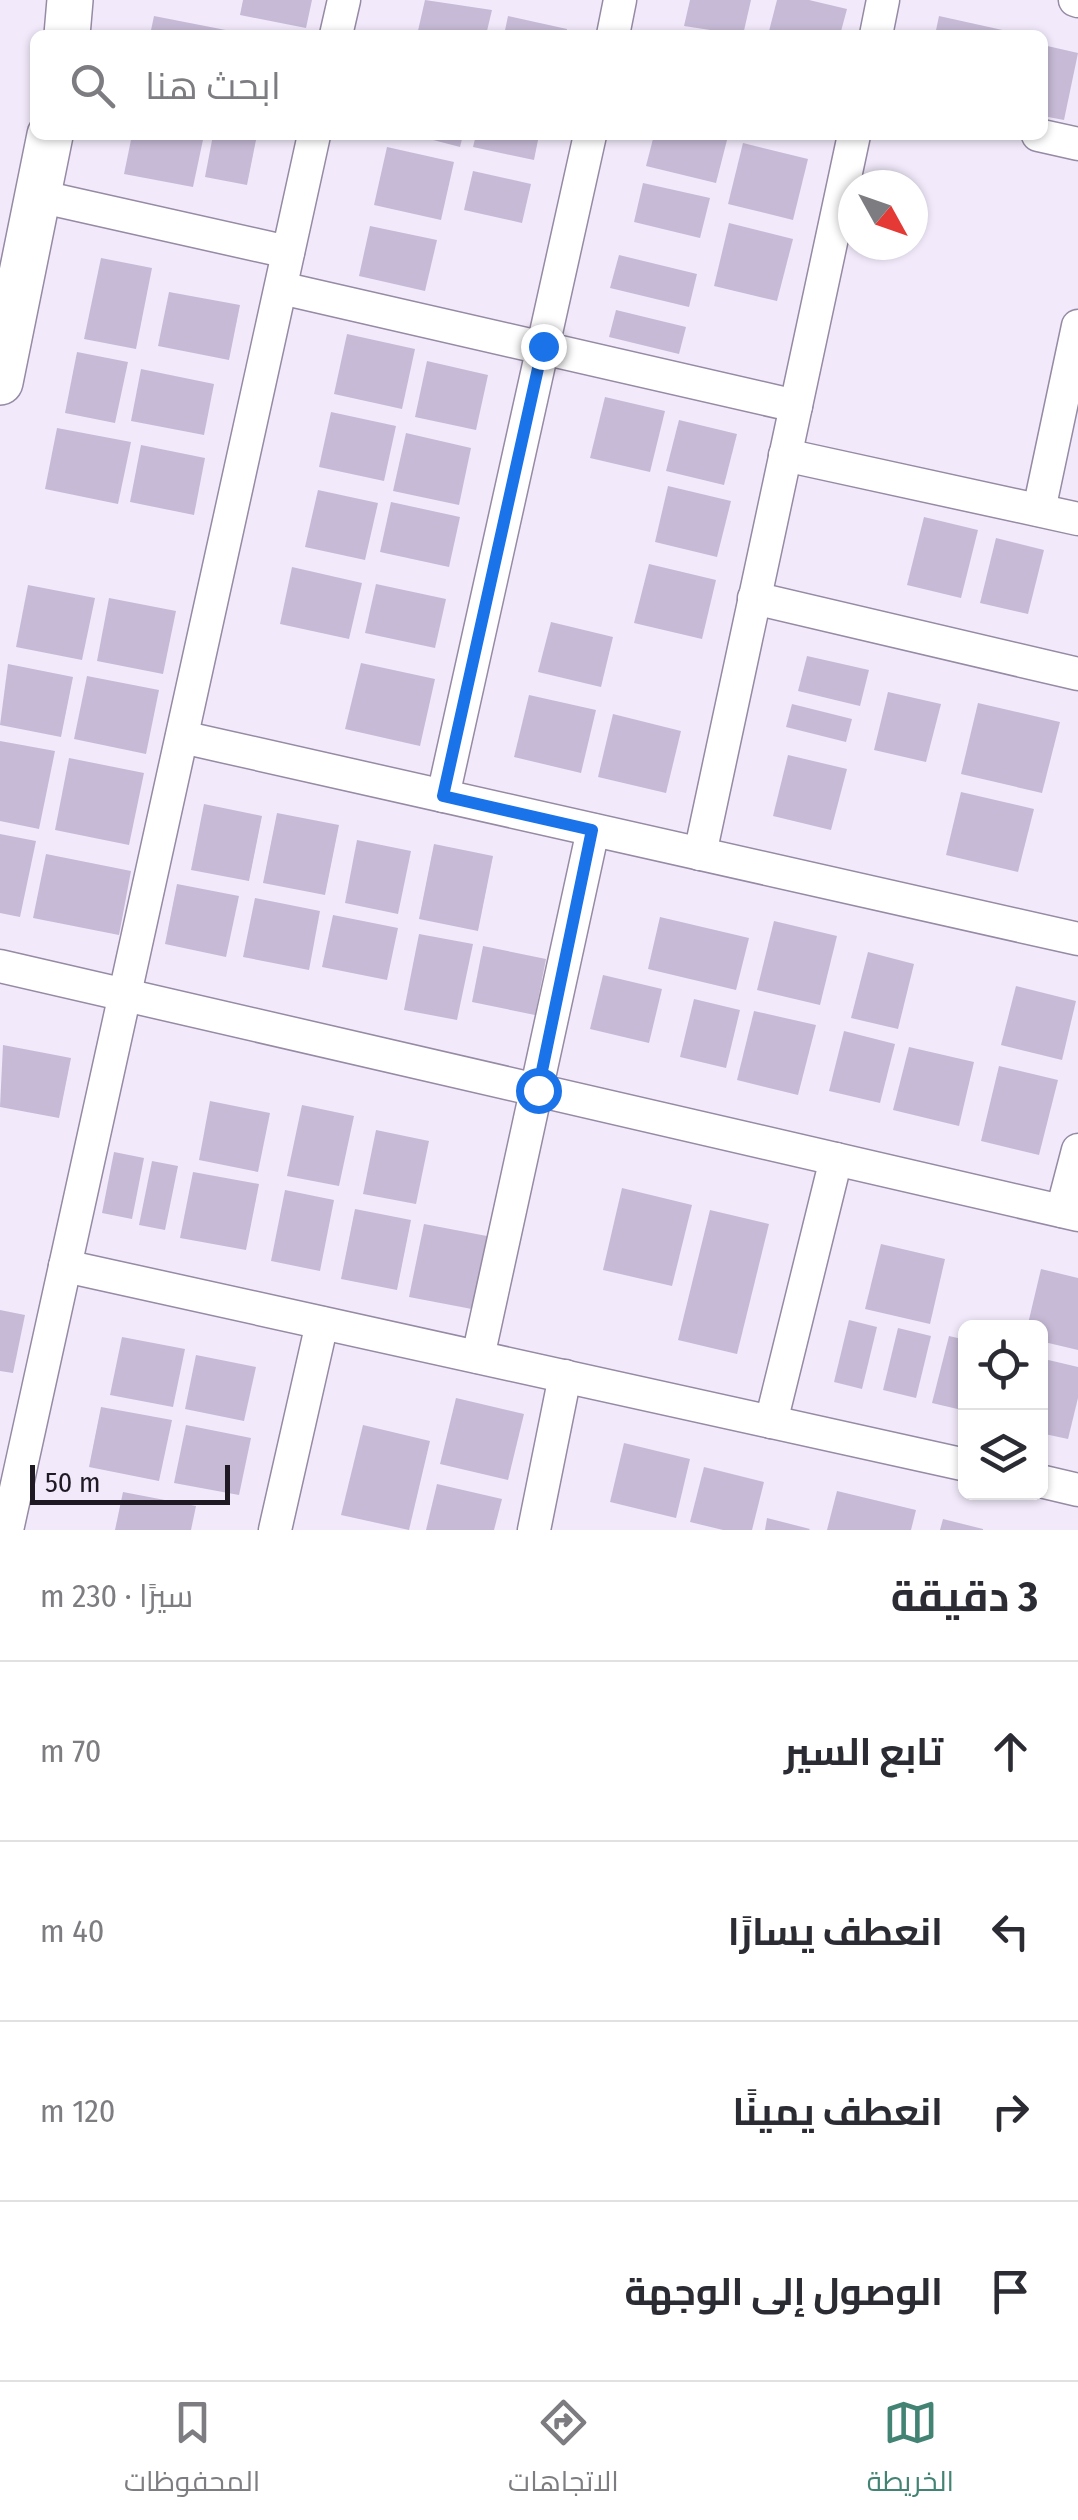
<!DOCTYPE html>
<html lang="ar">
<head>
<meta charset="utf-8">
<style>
  :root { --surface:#fff; --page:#f7f7f7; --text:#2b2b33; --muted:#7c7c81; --line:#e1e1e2; --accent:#428373 }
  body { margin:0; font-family:"Fira Sans Condensed",Cairo,sans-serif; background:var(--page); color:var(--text); direction:rtl }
  .controls { position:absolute; right:30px; bottom:30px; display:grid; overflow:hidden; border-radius:15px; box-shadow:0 2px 8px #0004 }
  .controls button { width:90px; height:90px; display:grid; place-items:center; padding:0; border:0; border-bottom:2px solid var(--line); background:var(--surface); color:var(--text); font:50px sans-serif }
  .compass { position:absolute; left:838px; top:170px; width:90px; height:90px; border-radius:50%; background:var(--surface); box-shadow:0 2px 8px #0004; rotate:130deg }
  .scale { position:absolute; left:30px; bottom:25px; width:200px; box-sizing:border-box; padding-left:10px; border:5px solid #1e1923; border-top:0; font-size:28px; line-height:35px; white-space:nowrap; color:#1e1923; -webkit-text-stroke:8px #f2eafb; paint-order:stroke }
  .stop { position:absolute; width:30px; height:30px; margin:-22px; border:8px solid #1a73e8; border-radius:50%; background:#fff }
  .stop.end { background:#1a73e8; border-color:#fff; box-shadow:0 2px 10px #0008 }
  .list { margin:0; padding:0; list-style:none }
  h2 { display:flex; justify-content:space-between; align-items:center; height:130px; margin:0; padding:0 40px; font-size:42px }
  h2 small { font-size:32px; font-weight:400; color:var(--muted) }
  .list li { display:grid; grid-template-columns:65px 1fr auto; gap:30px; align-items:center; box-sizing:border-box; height:180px; padding:0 40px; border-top:2px solid var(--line) }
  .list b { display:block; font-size:38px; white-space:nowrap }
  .list em { font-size:32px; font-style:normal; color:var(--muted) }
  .icon { flex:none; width:55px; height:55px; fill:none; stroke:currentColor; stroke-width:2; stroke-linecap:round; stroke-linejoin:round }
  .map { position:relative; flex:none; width:1078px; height:1530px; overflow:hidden; direction:ltr }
  .search { position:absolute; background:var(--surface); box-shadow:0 2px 8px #0004; left:30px; right:30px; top:30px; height:110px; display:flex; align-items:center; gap:25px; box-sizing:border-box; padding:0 35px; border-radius:15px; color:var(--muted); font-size:38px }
  .sheet { height:850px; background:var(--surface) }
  nav { display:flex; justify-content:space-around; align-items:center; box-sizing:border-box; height:140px; border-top:2px solid var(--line); background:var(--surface); font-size:28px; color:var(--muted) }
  nav a { display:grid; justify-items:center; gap:5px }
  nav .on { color:var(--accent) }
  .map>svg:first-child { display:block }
</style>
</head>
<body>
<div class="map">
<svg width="1078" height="1530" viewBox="0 0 1078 1530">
  <rect width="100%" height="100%" fill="#f2eafb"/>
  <g fill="#c6bad6">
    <polygon points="243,0 312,0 306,28 240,15"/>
    <polygon points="425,0 492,10 486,35 417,35"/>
    <polygon points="690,0 751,0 743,35 684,26"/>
    <polygon points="777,0 809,0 847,9 840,35 768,35"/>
    <polygon points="154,16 241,33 241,35 150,35"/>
    <polygon points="508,16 567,29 566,35 504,35"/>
    <polygon points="939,16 1007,31 1006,35 935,35"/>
    <polygon points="1043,45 1078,53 1064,120 1043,116"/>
    <polygon points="132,135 204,135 193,187 124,174"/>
    <polygon points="213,135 257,135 247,185 205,177"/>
    <polygon points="414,135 463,135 460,147"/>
    <polygon points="476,135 539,135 534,160 473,147"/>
    <polygon points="654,135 727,140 716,183 646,166"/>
    <polygon points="743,143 808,159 793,220 728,204"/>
    <polygon points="387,147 454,162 441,220 374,205"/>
    <polygon points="473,171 531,184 522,223 464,210"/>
    <polygon points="643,183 710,198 700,238 634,222"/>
    <polygon points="729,223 793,239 777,301 714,286"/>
    <polygon points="370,226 437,240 425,291 359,276"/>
    <polygon points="619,255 697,274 689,307 610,288"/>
    <polygon points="101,258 152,268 136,349 84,339"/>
    <polygon points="169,292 240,305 229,360 158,346"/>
    <polygon points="616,310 686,327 679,354 609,337"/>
    <polygon points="347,334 415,349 402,409 334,394"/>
    <polygon points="77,352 128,362 115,423 65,413"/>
    <polygon points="427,361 488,375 476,430 415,417"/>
    <polygon points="141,369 214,384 204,435 131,421"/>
    <polygon points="605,397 665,411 650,472 590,458"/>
    <polygon points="331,412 396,426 384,481 319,467"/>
    <polygon points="679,420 737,434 724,485 666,471"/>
    <polygon points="57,428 131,442 118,504 45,489"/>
    <polygon points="406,433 471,448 459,505 393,491"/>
    <polygon points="141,445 205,458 194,515 130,502"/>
    <polygon points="668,486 731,501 717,557 655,542"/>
    <polygon points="318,490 378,503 365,560 305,547"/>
    <polygon points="391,502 460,517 449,567 380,552"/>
    <polygon points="924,517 978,530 961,598 907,585"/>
    <polygon points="996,538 1044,550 1028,614 980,603"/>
    <polygon points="649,564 716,580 702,639 634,623"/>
    <polygon points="292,567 362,583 349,639 280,624"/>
    <polygon points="376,584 446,599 435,648 365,633"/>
    <polygon points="28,585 95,598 82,660 16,647"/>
    <polygon points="109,598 176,611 163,674 97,661"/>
    <polygon points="551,622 613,637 601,687 538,672"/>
    <polygon points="807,656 869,670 860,706 798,691"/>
    <polygon points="361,663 435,679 420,746 345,729"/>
    <polygon points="8,664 73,677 61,737 0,725"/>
    <polygon points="87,676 159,690 146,754 74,739"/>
    <polygon points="888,692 941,704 926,762 874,750"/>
    <polygon points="529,695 596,710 581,773 514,757"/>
    <polygon points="978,703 1060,722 1042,793 961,774"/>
    <polygon points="792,704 852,719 846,742 786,727"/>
    <polygon points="613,714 681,731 666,793 598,777"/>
    <polygon points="0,741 55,751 39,829 0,821"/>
    <polygon points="788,755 847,769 831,830 773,816"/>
    <polygon points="69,758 144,773 129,845 55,830"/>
    <polygon points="961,792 1034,809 1018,872 946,855"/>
    <polygon points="204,804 262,816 249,881 191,870"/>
    <polygon points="277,813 339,825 325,895 263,883"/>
    <polygon points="0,834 36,841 20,917 0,913"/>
    <polygon points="357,840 411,851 398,914 345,903"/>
    <polygon points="434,844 493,856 478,931 419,919"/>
    <polygon points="46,854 131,871 119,935 33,918"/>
    <polygon points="177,884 239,896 226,957 165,944"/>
    <polygon points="255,898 320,911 309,970 243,957"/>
    <polygon points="333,915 398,928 387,980 322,967"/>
    <polygon points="660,917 749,938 736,990 648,969"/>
    <polygon points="774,921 837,936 820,1005 757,990"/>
    <polygon points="419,934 473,944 457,1020 404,1010"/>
    <polygon points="483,946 546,959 535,1015 472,1002"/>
    <polygon points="868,952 914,964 898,1029 851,1018"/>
    <polygon points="603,975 662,989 649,1043 590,1029"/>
    <polygon points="1016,986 1076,1001 1062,1060 1001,1045"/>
    <polygon points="694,999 740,1010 726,1068 680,1057"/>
    <polygon points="754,1011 816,1025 798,1095 737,1080"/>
    <polygon points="844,1031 895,1044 880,1103 829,1091"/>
    <polygon points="3,1045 71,1058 59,1118 0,1107"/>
    <polygon points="909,1047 974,1062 959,1126 893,1110"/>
    <polygon points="999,1066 1058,1080 1039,1155 981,1141"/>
    <polygon points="210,1101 270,1113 258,1172 199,1160"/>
    <polygon points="302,1105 354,1116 339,1186 287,1176"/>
    <polygon points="376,1130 429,1141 416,1204 363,1194"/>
    <polygon points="114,1152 144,1158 132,1219 102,1213"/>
    <polygon points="152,1161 178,1166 165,1230 139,1225"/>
    <polygon points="193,1172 259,1184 246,1250 180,1238"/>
    <polygon points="622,1188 692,1205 672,1286 603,1270"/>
    <polygon points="285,1190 334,1200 320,1271 271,1261"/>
    <polygon points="355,1209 411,1220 397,1290 341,1279"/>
    <polygon points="710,1210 769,1224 737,1354 678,1340"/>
    <polygon points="424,1224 492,1237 477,1310 409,1297"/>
    <polygon points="881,1244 945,1259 930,1324 865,1309"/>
    <polygon points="1041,1269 1078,1278 1078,1350 1040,1341 1040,1328 1027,1328"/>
    <polygon points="0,1310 25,1315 13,1373 0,1371"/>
    <polygon points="849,1320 877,1327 862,1389 834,1382"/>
    <polygon points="898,1328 931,1336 916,1398 883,1390"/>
    <polygon points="949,1336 966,1340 966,1411 932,1403"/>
    <polygon points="122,1337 185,1349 173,1407 110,1395"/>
    <polygon points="196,1355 256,1367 244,1421 185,1409"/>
    <polygon points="1040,1358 1078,1367 1078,1398 1068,1439 1040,1433"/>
    <polygon points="456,1398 524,1414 508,1480 440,1464"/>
    <polygon points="101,1407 172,1420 159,1481 89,1467"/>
    <polygon points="186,1425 251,1438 239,1495 174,1483"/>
    <polygon points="363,1425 430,1441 409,1530 341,1515"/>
    <polygon points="624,1443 690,1459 676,1518 610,1502"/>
    <polygon points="704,1467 764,1482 752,1530 723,1530 690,1522"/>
    <polygon points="437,1484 502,1499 494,1530 426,1530"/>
    <polygon points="837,1491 916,1510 911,1530 827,1530"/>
    <polygon points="123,1492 196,1506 191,1530 115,1530"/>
    <polygon points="767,1518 810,1529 809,1530 765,1530"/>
    <polygon points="943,1519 983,1529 983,1530 940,1530"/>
  </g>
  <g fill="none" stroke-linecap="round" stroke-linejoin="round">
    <g stroke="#968aa4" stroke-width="35">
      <g id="street">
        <polyline points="1075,0 1078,1"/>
        <polyline points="336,35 344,0"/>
        <polyline points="613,35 620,0"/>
        <polyline points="876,35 883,0"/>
        <polyline points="1038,135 1078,144"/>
        <polyline points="38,196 288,252"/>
        <polyline points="281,288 796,406"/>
        <polyline points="785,455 1078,519"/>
        <polyline points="1039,510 1078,326"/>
        <polyline points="754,598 1078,674"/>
        <polyline points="182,737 1078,939"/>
        <polyline points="443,796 590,135"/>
        <polyline points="700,854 854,135"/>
        <polyline points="0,966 1078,1215"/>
        <polyline points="1062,1211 1078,1150"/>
        <polyline points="65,1266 966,1465"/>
        <polyline points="478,1357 593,830"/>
        <polyline points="771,1422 836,1159"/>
        <polyline points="1040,1481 1078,1490"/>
        <polyline points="7,1530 314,135"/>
        <polyline points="275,1530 322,1323"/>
        <polyline points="534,1530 565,1376"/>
      </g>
    </g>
    <g stroke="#968aa4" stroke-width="48">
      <g id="secondary">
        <polyline points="67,35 70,0"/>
        <polyline points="0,382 50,135"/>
      </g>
    </g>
    <use href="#street" stroke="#fff" stroke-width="32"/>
    <use href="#secondary" stroke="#fff" stroke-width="45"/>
  </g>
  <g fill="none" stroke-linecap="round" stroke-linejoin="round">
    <polyline stroke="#1a73e8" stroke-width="12" points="538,1090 592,830 443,796 543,346"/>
  </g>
</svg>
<div class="controls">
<button><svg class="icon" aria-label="locate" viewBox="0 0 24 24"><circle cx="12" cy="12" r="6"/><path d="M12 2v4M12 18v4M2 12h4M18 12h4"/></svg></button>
<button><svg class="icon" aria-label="layers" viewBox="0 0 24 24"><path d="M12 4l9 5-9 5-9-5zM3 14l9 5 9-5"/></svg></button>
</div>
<svg class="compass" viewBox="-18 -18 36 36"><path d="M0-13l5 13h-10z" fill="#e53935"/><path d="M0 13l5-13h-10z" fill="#7c7c81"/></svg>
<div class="scale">50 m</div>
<div class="stop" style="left:538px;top:1090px"></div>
<div class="stop end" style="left:543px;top:346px"></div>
<div class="search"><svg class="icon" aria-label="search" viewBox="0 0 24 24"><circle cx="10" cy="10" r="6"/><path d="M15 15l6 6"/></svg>ابحث هنا</div>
</div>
<section class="sheet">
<h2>3 دقيقة<small>سيرًا · 230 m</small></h2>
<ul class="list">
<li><svg class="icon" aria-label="ahead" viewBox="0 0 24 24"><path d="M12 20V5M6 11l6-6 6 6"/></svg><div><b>تابع السير</b></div><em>70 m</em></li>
<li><svg class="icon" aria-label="left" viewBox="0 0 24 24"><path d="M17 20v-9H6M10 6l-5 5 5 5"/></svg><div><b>انعطف يسارًا</b></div><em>40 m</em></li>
<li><svg class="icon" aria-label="right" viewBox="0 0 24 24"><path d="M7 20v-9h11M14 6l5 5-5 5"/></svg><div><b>انعطف يمينًا</b></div><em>120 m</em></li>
<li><svg class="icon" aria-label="arrive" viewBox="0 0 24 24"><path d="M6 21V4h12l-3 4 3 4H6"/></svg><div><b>الوصول إلى الوجهة</b></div></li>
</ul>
</section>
<nav>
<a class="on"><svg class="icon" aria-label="map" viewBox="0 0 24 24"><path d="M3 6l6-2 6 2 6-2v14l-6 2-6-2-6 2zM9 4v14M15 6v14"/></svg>الخريطة</a>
<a><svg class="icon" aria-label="directions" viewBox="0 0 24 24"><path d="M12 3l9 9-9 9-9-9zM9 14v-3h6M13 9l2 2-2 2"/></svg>الاتجاهات</a>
<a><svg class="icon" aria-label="saved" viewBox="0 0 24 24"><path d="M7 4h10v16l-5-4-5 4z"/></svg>المحفوظات</a>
</nav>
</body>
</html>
